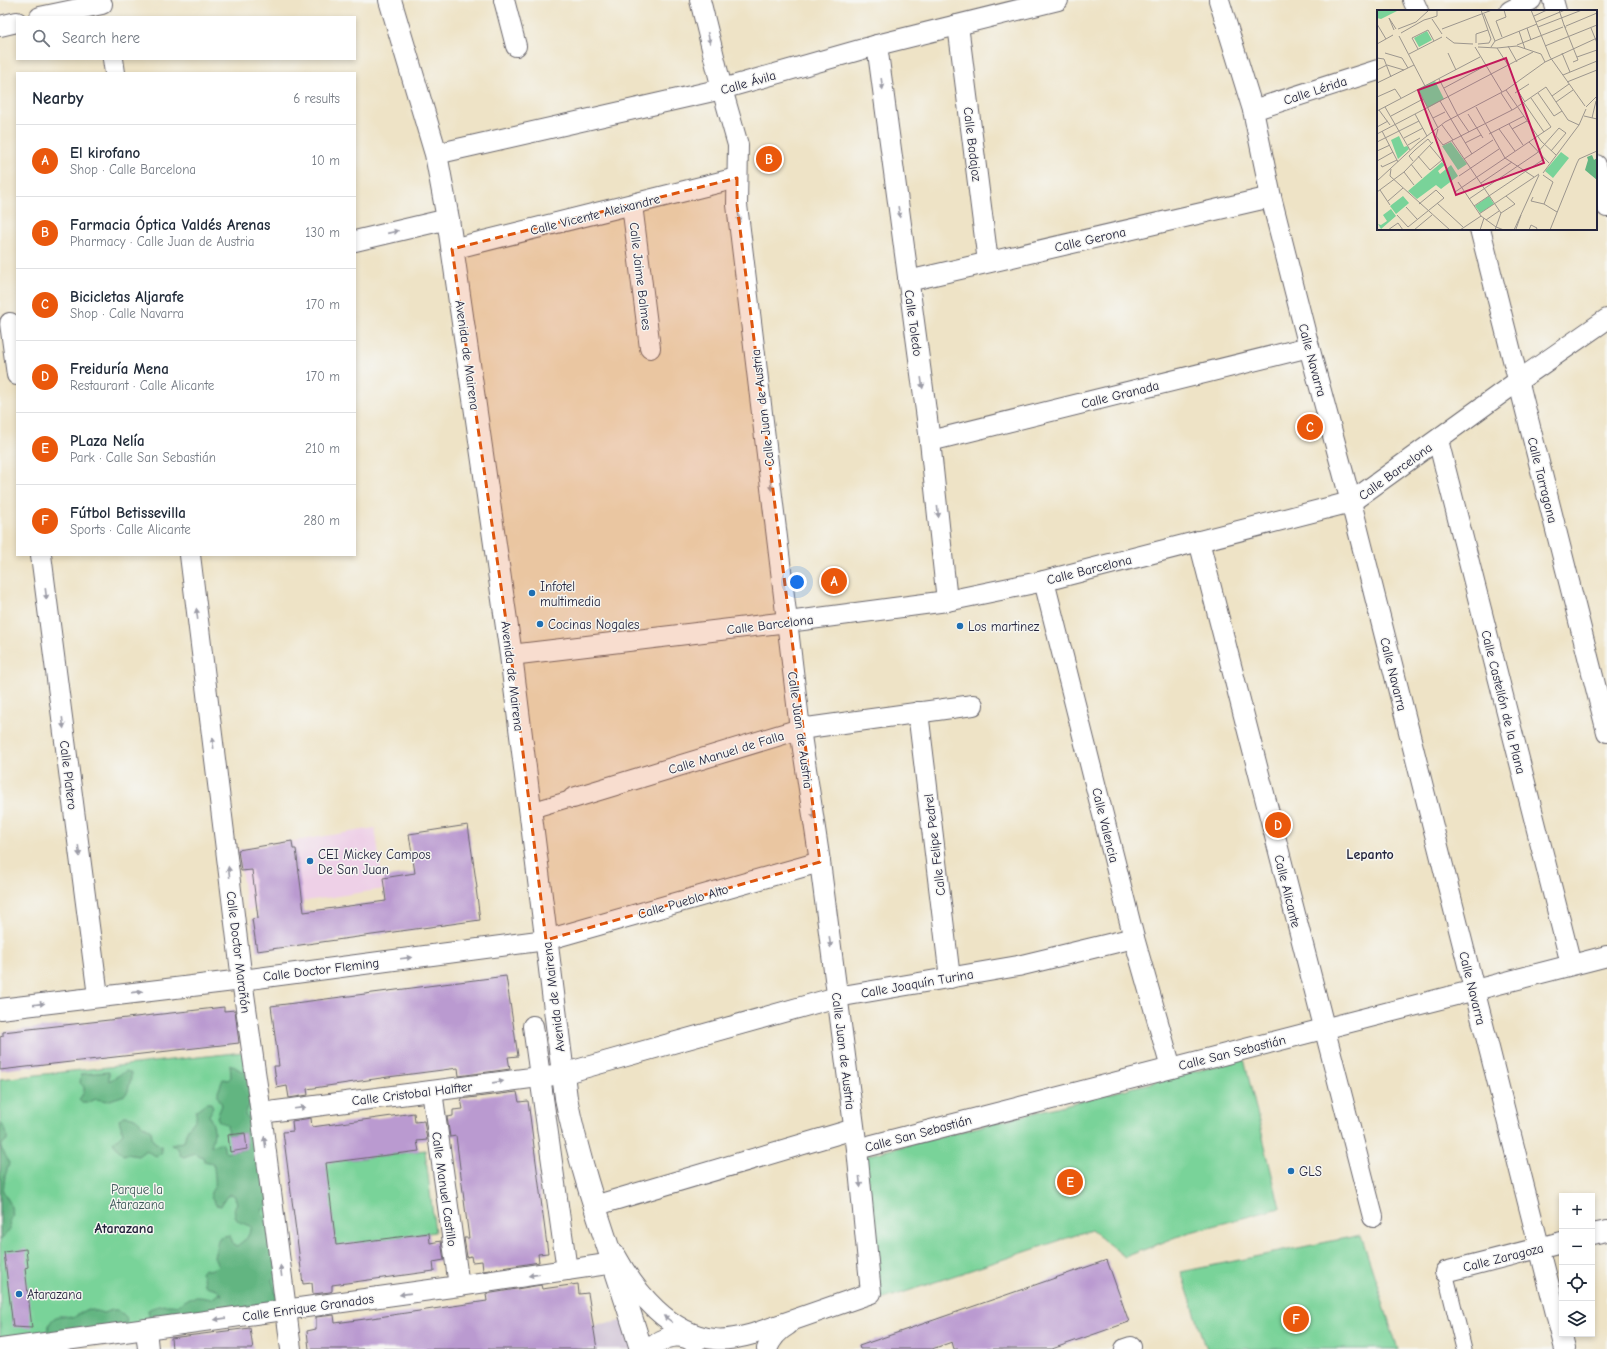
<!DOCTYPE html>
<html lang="en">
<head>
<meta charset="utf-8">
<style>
  :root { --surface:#fff; --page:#f6f6f7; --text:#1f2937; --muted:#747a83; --line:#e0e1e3; --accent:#ea580c }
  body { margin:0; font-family:"Comic Neue",sans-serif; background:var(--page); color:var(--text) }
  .controls { position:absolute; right:12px; bottom:12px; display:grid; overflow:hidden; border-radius:0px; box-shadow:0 2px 6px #0003 }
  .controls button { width:36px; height:36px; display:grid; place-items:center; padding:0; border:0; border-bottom:1px solid var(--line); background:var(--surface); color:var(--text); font:20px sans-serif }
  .you { position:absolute; left:797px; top:582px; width:14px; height:14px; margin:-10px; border:3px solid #fff; border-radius:50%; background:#1a73e8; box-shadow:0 0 0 6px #1a73e833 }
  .badge { display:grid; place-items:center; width:26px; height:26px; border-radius:50%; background:var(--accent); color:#fff; font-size:13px; font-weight:700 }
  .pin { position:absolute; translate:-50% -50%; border:2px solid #fff; box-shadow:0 1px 4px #0006 }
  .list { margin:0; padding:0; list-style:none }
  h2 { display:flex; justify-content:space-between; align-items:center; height:52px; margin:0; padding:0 16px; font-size:17px }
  h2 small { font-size:13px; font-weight:400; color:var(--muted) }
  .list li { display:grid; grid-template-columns:26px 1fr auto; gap:12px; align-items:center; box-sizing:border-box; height:72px; padding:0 16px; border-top:1px solid var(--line) }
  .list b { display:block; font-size:15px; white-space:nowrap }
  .list p { margin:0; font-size:13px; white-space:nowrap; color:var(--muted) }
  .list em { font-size:13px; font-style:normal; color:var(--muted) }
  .icon { flex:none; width:22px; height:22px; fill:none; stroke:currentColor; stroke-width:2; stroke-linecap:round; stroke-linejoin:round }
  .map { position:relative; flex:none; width:1607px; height:1349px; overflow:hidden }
  .search { position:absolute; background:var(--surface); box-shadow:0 2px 6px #0003; left:16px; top:16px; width:340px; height:44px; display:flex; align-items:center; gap:10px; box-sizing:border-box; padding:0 14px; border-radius:0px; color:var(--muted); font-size:15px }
  .panel { position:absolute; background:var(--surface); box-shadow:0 2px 6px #0003; left:16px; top:72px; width:340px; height:484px; border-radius:0px }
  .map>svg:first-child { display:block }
</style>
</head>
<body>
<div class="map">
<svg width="1607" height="1349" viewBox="0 0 1607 1349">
  <rect width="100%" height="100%" fill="#f6f6f2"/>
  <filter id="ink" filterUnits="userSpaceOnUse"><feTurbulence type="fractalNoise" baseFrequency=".025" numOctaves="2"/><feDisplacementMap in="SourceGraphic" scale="8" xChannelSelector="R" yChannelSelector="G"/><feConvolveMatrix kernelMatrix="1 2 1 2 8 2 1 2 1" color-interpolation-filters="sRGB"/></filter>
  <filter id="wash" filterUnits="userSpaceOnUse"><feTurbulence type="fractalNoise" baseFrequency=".012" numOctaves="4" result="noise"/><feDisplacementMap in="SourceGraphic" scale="16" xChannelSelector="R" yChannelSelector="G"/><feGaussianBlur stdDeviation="0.9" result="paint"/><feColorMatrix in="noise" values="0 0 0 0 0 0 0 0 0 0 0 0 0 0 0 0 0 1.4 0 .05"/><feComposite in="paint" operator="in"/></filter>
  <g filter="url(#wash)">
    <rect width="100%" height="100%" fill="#eee3c6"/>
    <polygon fill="#eed0e7" points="375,828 384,889 247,910 238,850"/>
    <polygon fill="#ccbed3" points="632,1319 641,1349 455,1349 599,1325"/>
    <g fill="#79d399" stroke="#4e7a6a">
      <polygon points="252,1051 286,1310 0,1349 0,1079"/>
      <polygon points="1244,1059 1280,1208 1187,1233 1125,1257 1091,1230 878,1301 865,1156"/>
      <polygon points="425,1150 435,1232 336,1246 325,1163"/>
      <polygon points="1361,1235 1398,1349 1207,1349 1181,1272"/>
    </g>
    <g fill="#62b581" stroke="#426c5e">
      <path d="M230 1064 251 1077 249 1105 245 1115 247 1118 257 1120 269 1200 262 1211 263 1216 275 1222 277 1272 272 1280 278 1301 151 1324 148 1310C157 1305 168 1304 178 1306 188 1295 198 1296 211 1299L219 1294 222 1295C216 1285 213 1290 204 1285L203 1276 201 1273 204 1269C209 1271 215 1269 218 1265L214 1257 218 1240 220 1237 229 1235 232 1240 233 1244 237 1246 247 1238 252 1227C245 1222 237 1225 235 1215 234 1209 234 1208 237 1203L234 1195 230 1194 226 1197 221 1206 216 1205C215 1202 212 1200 211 1197 209 1192 214 1189 215 1185 216 1184 214 1165 213 1163L204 1161 203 1157 194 1153 184 1157 180 1155C179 1149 177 1147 171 1145L175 1143 184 1142C185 1139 185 1136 186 1133 189 1123 200 1121 195 1111L206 1103H211L213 1107 209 1116C216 1130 215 1132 211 1146L222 1143 224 1147V1151L227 1153 230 1152 246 1149 245 1133 228 1135 227 1125 219 1121 217 1117 222 1105 218 1097V1092L223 1079 228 1080 231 1077Z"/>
      <polygon points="126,1071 131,1073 131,1078 128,1091 125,1095 107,1101 96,1099 87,1103 82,1103 79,1100 84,1092 84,1087 80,1083 81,1074 109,1072 109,1081"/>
      <path d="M123 1116C138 1116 136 1121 146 1127 148 1129 150 1128 151 1131 152 1134 152 1138 153 1141L161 1146 162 1152 158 1156 153 1155 146 1150 138 1156 127 1154 123 1155 113 1143 123 1133 119 1120Z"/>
      <path d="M0 1121C4 1127 8 1132 7 1140L3 1143 1 1148 8 1160 9 1164 5 1176 3 1191 10 1203 13 1216 10 1220 9 1230 2 1239 0 1240Z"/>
      <path d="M90 1309 103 1313 112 1310H118L127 1319 126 1325 46 1336C50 1319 54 1312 73 1318L85 1310Z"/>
    </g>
    <g id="blocks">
      <g fill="#ba9ad0">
        <polygon points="468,825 477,888 476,888 480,920 257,951 252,919 258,918 252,870 241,871 238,850 292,841 293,849 296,849 304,912 386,901 383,878 415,873 409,834"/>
        <polygon points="506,976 518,1056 508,1057 510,1069 459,1076 458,1068 388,1077 307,1089 308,1095 289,1098 287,1086 277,1088 274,1066 279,1066 271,1006"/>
        <polygon points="224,1007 224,1011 235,1010 239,1043 0,1070 0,1037 3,1036 3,1032"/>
        <polygon points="517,1092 519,1102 528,1101 548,1253 538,1254 539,1262 483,1271 482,1261 472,1262 471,1256 467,1257 464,1238 469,1238 464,1200 456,1136 450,1137 447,1117 453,1116 453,1110 463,1109 461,1099"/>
        <polygon points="414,1113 415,1122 424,1121 427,1140 417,1141 419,1151 326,1163 336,1245 429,1233 430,1243 441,1241 444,1260 433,1262 434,1271 332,1285 332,1291 330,1292 313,1294 312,1283 303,1284 283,1132 293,1131 292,1121 311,1118 312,1127"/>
        <polygon points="245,1133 247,1149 230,1152 228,1135"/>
        <polygon points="26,1249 28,1267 25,1268 32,1328 13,1327 4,1252"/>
        <polygon points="1107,1260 1129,1322 1052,1349 954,1349 952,1342 932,1349 860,1349 859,1346"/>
        <polygon points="578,1284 579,1294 588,1293 597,1349 309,1349 307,1331 316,1329 316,1317 334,1315 335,1323 365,1319 487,1301 486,1294 541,1285 542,1289"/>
        <polygon points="250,1328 253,1349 172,1349 171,1338"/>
      </g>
    </g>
  </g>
  <g filter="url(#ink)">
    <use href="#blocks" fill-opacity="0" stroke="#69666c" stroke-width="1"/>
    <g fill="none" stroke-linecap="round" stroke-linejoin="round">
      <g stroke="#69666c" stroke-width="17">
        <g id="pedestrian">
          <polyline points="529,811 573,798"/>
          <polyline points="1445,1272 1464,1349"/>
        </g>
      </g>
      <g stroke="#69666c" stroke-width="22">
        <g id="minor">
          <polyline points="504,0 516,46"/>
          <polyline points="1219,0 1253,110 1271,197 1309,347 1351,502 1565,1349"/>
          <polyline points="1413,0 1418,11"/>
          <polyline points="1553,0 1556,11"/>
          <polyline points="1510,11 1531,0"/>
          <polyline points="40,17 102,4"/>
          <polyline points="958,25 988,262"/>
          <polyline points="0,26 17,22"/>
          <polyline points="877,45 930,441 947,601"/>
          <polyline points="113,59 115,73"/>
          <polyline points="1253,110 1378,70"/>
          <polyline points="436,154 722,89 877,45 1058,0"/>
          <polyline points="1596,165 1607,207"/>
          <polyline points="632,205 650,348"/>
          <polyline points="1480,229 1607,732"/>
          <polyline points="355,241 448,219"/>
          <polyline points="452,249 737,178"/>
          <polyline points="908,281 1271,197"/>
          <polyline points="10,323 17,375"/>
          <polyline points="1438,440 1571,964"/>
          <polyline points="930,441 1309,347"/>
          <polyline points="1199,541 1373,1217"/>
          <polyline points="41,555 98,996"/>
          <polyline points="190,555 242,980 261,1113 291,1349"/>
          <polyline points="1044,581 1134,938 1171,1068"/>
          <polyline points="511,655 788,622 947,601 1044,581 1351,502 1518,381 1607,319"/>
          <polyline points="918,712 950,978"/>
          <polyline points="573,798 800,729 973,705"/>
          <polyline points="0,1009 242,980 546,940 820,862"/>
          <polyline points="533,1026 567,1270"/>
          <polyline points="432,1091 459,1286"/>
          <polyline points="261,1113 562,1074 837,997 1018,966 1134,938"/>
          <polyline points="857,1149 1607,956"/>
          <polyline points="594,1206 854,1129"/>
          <polyline points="1592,1234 1607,1231"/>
          <path d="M616 1256C636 1293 670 1334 714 1339 727 1341 741 1337 753 1334L871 1293 857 1149 820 862 800 729 737 205 738 145 722 89 700 0"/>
          <polyline points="1445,1272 1562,1242"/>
          <polyline points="146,1329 148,1349"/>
          <polyline points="1,1349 459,1286 614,1263"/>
          <path d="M651 1349C662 1336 681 1332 695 1343"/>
          <path d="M767 1349C771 1339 779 1330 788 1325"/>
          <polyline points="1125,1349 1131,1347"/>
        </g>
      </g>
      <g stroke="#69666c" stroke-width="24">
        <path id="tertiary" d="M390 0 436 154 448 219 511 655 566 1098C583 1184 616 1265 641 1349"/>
      </g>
      <use href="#pedestrian" stroke="#fff" stroke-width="15"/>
      <use href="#minor" stroke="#fff" stroke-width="20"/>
      <use href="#tertiary" stroke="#fff" stroke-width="22"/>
    </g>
    <defs><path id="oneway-solid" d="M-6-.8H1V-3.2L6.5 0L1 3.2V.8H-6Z"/></defs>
    <g fill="#9c9ca7">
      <use href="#oneway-solid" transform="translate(709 38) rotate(76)"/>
      <use href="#oneway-solid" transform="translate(882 84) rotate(82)"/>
      <use href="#oneway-solid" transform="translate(899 212) rotate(82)"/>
      <use href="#oneway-solid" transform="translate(739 217) rotate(83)"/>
      <use href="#oneway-solid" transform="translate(393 232) rotate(-13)"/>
      <use href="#oneway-solid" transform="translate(922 383) rotate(82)"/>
      <use href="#oneway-solid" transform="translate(771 485) rotate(83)"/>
      <use href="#oneway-solid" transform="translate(938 512) rotate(84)"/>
      <use href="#oneway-solid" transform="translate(46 594) rotate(83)"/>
      <use href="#oneway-solid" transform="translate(197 614) rotate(-97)"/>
      <use href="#oneway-solid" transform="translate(63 723) rotate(83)"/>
      <use href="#oneway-solid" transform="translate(213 743) rotate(-97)"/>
      <use href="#oneway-solid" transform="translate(813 813) rotate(81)"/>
      <use href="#oneway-solid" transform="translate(79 851) rotate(83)"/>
      <use href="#oneway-solid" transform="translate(229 872) rotate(-97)"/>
      <use href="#oneway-solid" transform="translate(830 942) rotate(83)"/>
      <use href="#oneway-solid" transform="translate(406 958) rotate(-7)"/>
      <use href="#oneway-solid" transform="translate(137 992) rotate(-6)"/>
      <use href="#oneway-solid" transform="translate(39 1004) rotate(-7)"/>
      <use href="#oneway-solid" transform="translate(498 1082) rotate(-8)"/>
      <use href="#oneway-solid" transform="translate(300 1108) rotate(-7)"/>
      <use href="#oneway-solid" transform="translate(265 1142) rotate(-97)"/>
      <use href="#oneway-solid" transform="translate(860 1182) rotate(84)"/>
      <use href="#oneway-solid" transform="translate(281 1271) rotate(-97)"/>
      <use href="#oneway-solid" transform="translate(534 1275) rotate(172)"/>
      <use href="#oneway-solid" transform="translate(405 1294) rotate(172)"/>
      <use href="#oneway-solid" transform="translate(220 1319) rotate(172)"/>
      <use href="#oneway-solid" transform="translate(668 1319) rotate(-144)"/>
    </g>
  </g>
  <path fill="#de560e" fill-opacity="0.2" stroke="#de560e" stroke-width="3" stroke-dasharray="8 5" stroke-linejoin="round" d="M737 178V205L820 862 546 940 511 655 452 249Z"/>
  <g fill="#1f6fb2" stroke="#f6f6f2" stroke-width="1.5">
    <circle cx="532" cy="593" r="4"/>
    <circle cx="540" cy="624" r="4"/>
    <circle cx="960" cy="626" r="4"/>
    <circle cx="310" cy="861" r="4"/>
    <circle cx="1291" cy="1171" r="4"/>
    <circle cx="19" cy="1294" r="4"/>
  </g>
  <g text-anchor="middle" stroke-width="3" stroke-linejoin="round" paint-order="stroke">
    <g font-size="13" fill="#22223b" stroke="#f6f6f2">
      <text transform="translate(748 82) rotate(-16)" y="5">Calle Ávila</text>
      <text transform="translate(1315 90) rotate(-18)" y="5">Calle Lérida</text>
      <text transform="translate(973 144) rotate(83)" y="5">Calle Badajoz</text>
      <text transform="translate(595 214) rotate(-14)" y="5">Calle Vicente Aleixandre</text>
      <text transform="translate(1090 239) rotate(-13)" y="5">Calle Gerona</text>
      <text transform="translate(641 276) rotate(83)" y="5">Calle Jaime Balmes</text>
      <text transform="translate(914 323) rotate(82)" y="5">Calle Toledo</text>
      <text transform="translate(468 355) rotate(82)" y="5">Avenida de Mairena</text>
      <text transform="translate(1313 360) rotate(75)" y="5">Calle Navarra</text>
      <text transform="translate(1120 394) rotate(-14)" y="5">Calle Granada</text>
      <text transform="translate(762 408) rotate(-97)" y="5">Calle Juan de Austria</text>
      <text transform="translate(1395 471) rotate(-36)" y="5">Calle Barcelona</text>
      <text transform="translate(1543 480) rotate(76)" y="5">Calle Tarragona</text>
      <text transform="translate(1089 569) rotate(-14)" y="5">Calle Barcelona</text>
      <text transform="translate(770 624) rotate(-7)" y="5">Calle Barcelona</text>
      <text transform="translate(1394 674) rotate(76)" y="5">Calle Navarra</text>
      <text transform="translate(513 676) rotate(83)" y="5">Avenida de Mairena</text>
      <text transform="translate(1504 702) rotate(76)" y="5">Calle Castellón de la Plana</text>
      <text transform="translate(801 730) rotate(82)" y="5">Calle Juan de Austria</text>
      <text transform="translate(726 752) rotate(-17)" y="5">Calle Manuel de Falla</text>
      <text transform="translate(69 775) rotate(83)" y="5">Calle Platero</text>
      <text transform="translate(1106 825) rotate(76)" y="5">Calle Valencia</text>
      <text transform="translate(934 845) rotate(-97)" y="5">Calle Felipe Pedrel</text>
      <text transform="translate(1288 891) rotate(76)" y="5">Calle Alicante</text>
      <text transform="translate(683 901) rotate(-16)" y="5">Calle Pueblo Alto</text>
      <text transform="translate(239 952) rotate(83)" y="5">Calle Doctor Marañón</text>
      <text transform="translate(321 969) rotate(-7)" y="5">Calle Doctor Fleming</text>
      <text transform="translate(917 983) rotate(-10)" y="5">Calle Joaquín Turina</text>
      <text transform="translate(1473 988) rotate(76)" y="5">Calle Navarra</text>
      <text transform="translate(553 997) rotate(-97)" y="5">Avenida de Mairena</text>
      <text transform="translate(844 1051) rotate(83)" y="5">Calle Juan de Austria</text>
      <text transform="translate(1232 1052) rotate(-14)" y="5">Calle San Sebastián</text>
      <text transform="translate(412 1093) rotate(-7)" y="5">Calle Cristobal Halfter</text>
      <text transform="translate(918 1133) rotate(-15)" y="5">Calle San Sebastián</text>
      <text transform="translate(445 1189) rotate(82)" y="5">Calle Manuel Castillo</text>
      <text transform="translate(1503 1257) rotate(-14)" y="5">Calle Zaragoza</text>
      <text transform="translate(308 1307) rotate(-8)" y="5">Calle Enrique Granados</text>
    </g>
    <g font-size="13" fill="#22223b" stroke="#f6f6f2" text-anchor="start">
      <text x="540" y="591">Infotel<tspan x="540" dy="15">multimedia</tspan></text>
      <text x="548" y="629">Cocinas Nogales</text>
      <text x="968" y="631">Los martinez</text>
      <text x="318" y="859">CEI Mickey Campos<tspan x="318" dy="15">De San Juan</tspan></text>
      <text x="1299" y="1176">GLS</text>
      <text x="27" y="1299">Atarazana</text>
    </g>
    <g font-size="13" fill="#3c5757" stroke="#f6f6f2">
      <text x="137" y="1194">Parque la<tspan x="137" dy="15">Atarazana</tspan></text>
    </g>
    <g font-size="14" font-weight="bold" fill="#22223b" stroke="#f6f6f2">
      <text x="1370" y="859">Lepanto</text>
      <text x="124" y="1233">Atarazana</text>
    </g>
  </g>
  <g transform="translate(1377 10)">
    <rect width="220" height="220" fill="#eee3c6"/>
    <path d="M0 0H22L4 9 0 8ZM50 21 55 30 42 37 37 28ZM58 71 67 89 51 98 41 79ZM22 126 27 137 30 136 32 139 21 149 14 130ZM74 132 90 154 81 160 65 136ZM184 142 192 148 176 168 168 161ZM65 152 68 155 61 161 63 164 74 155 81 166 64 179 59 175 40 189 31 181ZM26 186 32 193 19 204 13 196ZM112 186 117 194 103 203 98 196ZM14 199 19 206 4 219 1 214 4 215 10 211 6 205Z" fill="#79d399"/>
    <path d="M215 145 217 150 220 148V170L208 160 211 150 210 147Z" fill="#62b581"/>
    <path fill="none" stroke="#9c968e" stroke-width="1" d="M154 0 173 47 208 96M182 0 187 15M107 4 118 31M157 6 170 0M54 8 60 6V0M55 9 65 24M159 12 188 0M0 14 9 29M189 16 220 3M161 17 205 0M150 18 154 30M189 18 187 15 201 50 196 52M214 18 220 33M21 19 39 12 52 0M65 19 115 0M17 20 12 8 19 19M142 21 148 39M24 23 47 10 54 8M22 26 48 76M69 27 77 33 96 34M125 27 119 11 129 7 127 0M99 33V24L111 20M0 34 16 25M101 34 112 33 114 29 104 0M140 35 186 17M131 36 140 52M168 36 220 15M98 37 125 82M101 37 120 38 131 55M114 37 118 31 160 14M120 38 140 36 164 44 168 52M41 39 35 28 51 20 57 31M8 43 25 48 31 58M71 43 79 60M185 43 193 62M32 44 65 27M200 47 220 40M0 48 7 49 14 67M0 60 10 55 27 60M186 65 220 51M62 69 81 106 92 122M190 72 220 60M0 73 37 55M67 78 108 56M41 79 61 118M129 80 164 131 179 145M141 81 148 92M124 83 135 100M138 83 152 74M161 83 177 106 185 101M175 86 192 74M0 87 18 79 24 88M63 91 95 144M179 92 196 80M147 93 167 122M8 97 33 140M99 97 128 148 157 167M209 97 220 86M2 100 13 115M0 101 103 47M38 104 50 126M91 104 106 128M14 106 46 89M207 106 220 109M56 108 68 102M215 108 219 91M132 114 146 135M65 115 76 130M0 117 11 111M61 119 59 126 66 135 137 99 169 77 191 110 202 115M122 119 138 141M135 119 150 111M5 121 21 152M0 124 156 42M112 124 147 106M27 128 46 118M75 131 124 203M0 132 42 111M152 132 172 153M88 133 104 125M31 135 43 128M53 136 68 154M0 141 13 135M41 146 53 160 65 150M87 149 116 130M0 151 16 142M36 151 32 146 38 140 51 129 55 134M34 154 45 168M4 155 5 157 20 150M14 159 13 166 73 220M27 162 37 175M166 163 202 115 209 99M166 165 176 172 167 194M82 166 122 139M0 171 41 133 68 112 129 80 168 52 220 28M81 172 104 206 119 217 127 220M104 173 135 152M3 180 13 195M0 182 27 162 56 132M78 182 174 117 154 88M156 187 154 191 167 194 180 202M92 189 160 143 182 118 189 123 174 141M11 191 26 178M60 193 86 217M97 196 167 149M29 197 40 209M124 203 138 194 129 186M102 204 162 164M20 205 31 217 67 188 59 180 42 194M109 210 122 201M139 219 144 205M11 220 21 213 26 220M37 220 55 205M83 220 104 206M103 220 107 208M118 220 124 203M137 220 162 165M152 220 154 215 160 218 159 220M173 220 200 153 202 149 220 141"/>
    <path fill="#c2185b" fill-opacity="0.15" stroke="#c2185b" stroke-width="2" d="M129 48 167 153 79 185 41 80Z"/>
    <rect width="220" height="220" fill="none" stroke="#22223b" stroke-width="2"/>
  </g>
</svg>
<div class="controls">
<button>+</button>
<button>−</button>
<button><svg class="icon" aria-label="locate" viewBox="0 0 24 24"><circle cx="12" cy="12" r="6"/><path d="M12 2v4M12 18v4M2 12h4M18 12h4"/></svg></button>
<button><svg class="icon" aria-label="layers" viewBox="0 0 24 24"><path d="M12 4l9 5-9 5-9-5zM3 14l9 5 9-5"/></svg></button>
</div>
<div class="you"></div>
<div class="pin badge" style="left:834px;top:581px">A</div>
<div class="pin badge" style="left:769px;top:159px">B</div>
<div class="pin badge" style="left:1310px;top:427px">C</div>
<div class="pin badge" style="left:1278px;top:825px">D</div>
<div class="pin badge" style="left:1070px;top:1182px">E</div>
<div class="pin badge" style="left:1296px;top:1319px">F</div>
<div class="search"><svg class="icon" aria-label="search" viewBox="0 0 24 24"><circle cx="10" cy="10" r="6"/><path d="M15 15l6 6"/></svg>Search here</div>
<section class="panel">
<h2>Nearby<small>6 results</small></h2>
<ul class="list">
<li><span class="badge">A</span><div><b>El kirofano</b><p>Shop · Calle Barcelona</p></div><em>10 m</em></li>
<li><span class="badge">B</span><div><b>Farmacia Óptica Valdés Arenas</b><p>Pharmacy · Calle Juan de Austria</p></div><em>130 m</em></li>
<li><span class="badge">C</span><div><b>Bicicletas Aljarafe</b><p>Shop · Calle Navarra</p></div><em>170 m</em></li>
<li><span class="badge">D</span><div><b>Freiduría Mena</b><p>Restaurant · Calle Alicante</p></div><em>170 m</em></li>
<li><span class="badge">E</span><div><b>PLaza Nelía</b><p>Park · Calle San Sebastián</p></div><em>210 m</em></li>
<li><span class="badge">F</span><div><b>Fútbol Betissevilla</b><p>Sports · Calle Alicante</p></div><em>280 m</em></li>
</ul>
</section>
</div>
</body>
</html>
